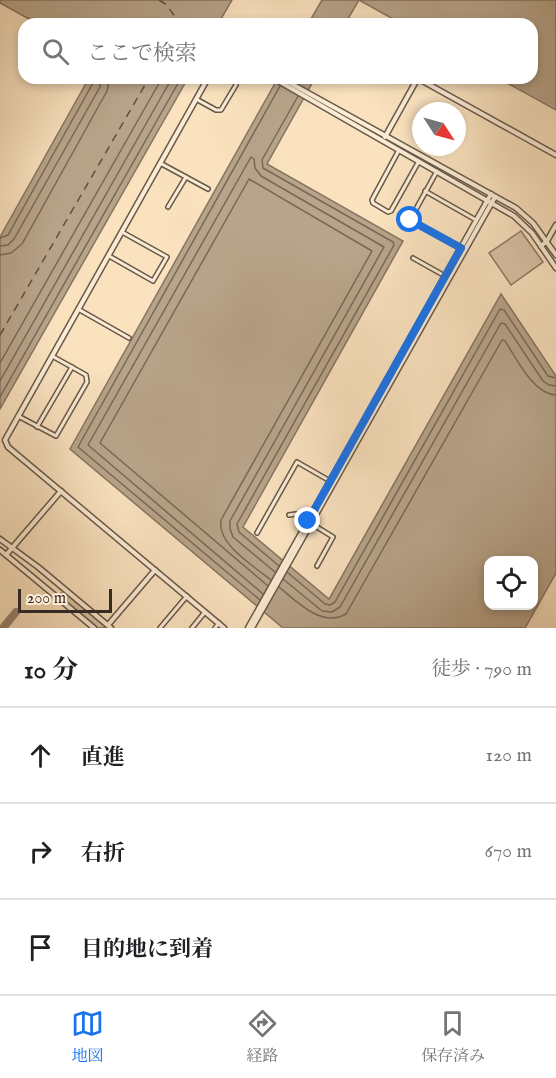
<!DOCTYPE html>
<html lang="ja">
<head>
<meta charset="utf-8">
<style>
  :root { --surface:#fff; --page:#f6f6f6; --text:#202124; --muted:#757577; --line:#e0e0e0; --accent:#1a73e8 }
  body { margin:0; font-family:"IM FELL English","Noto Serif JP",serif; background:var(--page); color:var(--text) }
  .controls { position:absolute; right:18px; bottom:18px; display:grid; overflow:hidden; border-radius:12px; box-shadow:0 3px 9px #0003 }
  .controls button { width:54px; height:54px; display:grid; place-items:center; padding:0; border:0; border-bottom:2px solid var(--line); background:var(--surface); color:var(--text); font:30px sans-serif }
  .compass { position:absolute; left:412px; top:102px; width:54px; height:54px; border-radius:50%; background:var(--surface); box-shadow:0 3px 9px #0003; rotate:126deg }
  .scale { position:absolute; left:18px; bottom:15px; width:94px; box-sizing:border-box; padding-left:6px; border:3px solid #382b24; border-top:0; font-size:16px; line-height:21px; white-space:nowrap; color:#382b24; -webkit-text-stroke:4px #fcecd5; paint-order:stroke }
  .stop { position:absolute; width:18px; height:18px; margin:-14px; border:4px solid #1a73e8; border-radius:50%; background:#fff }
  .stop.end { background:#1a73e8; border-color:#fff; box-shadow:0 2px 6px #0008 }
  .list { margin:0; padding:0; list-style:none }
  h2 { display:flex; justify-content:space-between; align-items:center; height:78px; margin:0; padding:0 24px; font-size:26px }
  h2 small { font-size:20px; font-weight:400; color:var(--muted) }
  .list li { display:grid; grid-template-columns:39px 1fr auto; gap:18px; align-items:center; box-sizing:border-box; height:96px; padding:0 24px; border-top:2px solid var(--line) }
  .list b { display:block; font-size:22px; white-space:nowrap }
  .list em { font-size:20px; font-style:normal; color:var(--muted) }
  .icon { flex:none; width:33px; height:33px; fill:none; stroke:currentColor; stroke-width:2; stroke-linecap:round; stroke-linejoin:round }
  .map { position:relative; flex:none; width:556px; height:628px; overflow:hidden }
  .search { position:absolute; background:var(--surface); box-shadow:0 3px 9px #0003; left:18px; right:18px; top:18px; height:66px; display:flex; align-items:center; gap:15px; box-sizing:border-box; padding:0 21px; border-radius:18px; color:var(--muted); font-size:22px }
  .sheet { height:366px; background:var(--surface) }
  nav { display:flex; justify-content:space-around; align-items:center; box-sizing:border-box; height:84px; border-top:2px solid var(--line); background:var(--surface); font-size:16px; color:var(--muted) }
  nav a { display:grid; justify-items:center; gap:3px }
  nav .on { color:var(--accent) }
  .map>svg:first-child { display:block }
</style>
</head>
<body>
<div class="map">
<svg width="556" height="628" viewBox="0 0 556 628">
  <rect width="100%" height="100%" fill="#fae2bf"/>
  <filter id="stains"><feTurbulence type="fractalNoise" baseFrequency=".00333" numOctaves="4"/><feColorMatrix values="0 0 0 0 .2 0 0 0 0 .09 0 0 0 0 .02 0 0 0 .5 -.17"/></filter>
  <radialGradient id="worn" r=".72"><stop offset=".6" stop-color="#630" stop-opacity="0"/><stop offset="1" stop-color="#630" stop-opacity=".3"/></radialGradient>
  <g fill="#d9c3a5" stroke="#887764" stroke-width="1.5">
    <polygon points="521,231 543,262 511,285 489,253"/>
    <polygon points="61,593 68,595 107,628 97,628 59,596"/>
  </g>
  <g fill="#b8a48a" stroke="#857461" stroke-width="1.5" fill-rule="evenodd">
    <polygon points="0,0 232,0 218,24 38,24 0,3"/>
    <polygon points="322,0 359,0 345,24 308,24"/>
    <polygon points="359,0 556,0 556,110 498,78 532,78 532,24 402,24"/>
    <polygon points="89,78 188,78 0,409 0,237"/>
    <path d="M278 78H315L267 164 403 241 243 527 329 599 501 294 556 376V573L525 628H283L70 449ZM488 560H534V606H488Z"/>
  </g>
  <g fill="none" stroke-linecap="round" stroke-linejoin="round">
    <g stroke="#786857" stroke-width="1.5">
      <polyline points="0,238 8,235 93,83 94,78"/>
      <polyline points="0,246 8,245 14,239 100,87 101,78"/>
      <polyline points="0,255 11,253 22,244 107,91 110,78"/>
      <polyline points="0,363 162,78"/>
      <polyline points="0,381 172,78"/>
      <polyline points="0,397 181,78"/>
      <polyline points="279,566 239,532 237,524 394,245 393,242 263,168 262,160 298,96"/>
      <polyline points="287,572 325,604 330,605 335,602 500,309 504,310 548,376 556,378"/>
      <polyline points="283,579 322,611 332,612 340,607 501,323 505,324 543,381 549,385 556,386"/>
      <path d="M268 586 100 443 249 179 372 251 221 520C217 545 254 566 271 580"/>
      <path d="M279 587C297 602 322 628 346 614L502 340 505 341C517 359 533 394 556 395"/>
      <polyline points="263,594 88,445 251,157 254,159 255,168 261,176 384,247 230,521 230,529 233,537 275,572"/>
      <polyline points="260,600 78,447 280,86"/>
    </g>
    <g stroke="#5e4f43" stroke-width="1.5" stroke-dasharray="8 6" stroke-linecap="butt">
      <polyline points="159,0 167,5 177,20 176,24"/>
      <polyline points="0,335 149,78"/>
    </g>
    <polyline stroke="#998672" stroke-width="8" points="3,628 16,612"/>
    <g stroke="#68594b" stroke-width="6">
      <g id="minor">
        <polyline points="196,99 216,110 221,110 236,85 236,80 234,78"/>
        <polyline points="399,150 372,200 373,203 388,212 391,211 419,161"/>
        <polyline points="160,163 208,189"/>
        <polyline points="437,171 410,220 461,248"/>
        <polyline points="425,191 476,220"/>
        <polyline points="168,207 186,177"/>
        <polyline points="109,256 153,281 167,257 122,232"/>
        <polyline points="413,258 445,276"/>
        <polyline points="78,309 129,338"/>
        <polyline points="18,416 56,436 87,382 86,375 52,356"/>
        <polyline points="37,427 72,367"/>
        <polyline points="289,515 296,514 333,537 317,566"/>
        <polyline points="257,533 297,462 330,481"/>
        <polyline points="160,628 187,596"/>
        <polyline points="192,628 205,612"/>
        <polyline points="215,628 219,623"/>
      </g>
    </g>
    <g stroke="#68594b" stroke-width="7">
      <g id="tertiary">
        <polyline points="208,78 5,440 8,447 224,628"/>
        <polyline points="273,78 514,216 532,233 556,268"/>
        <polyline points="281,78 516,208 533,223 556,255"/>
        <polyline points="385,137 415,83 419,79 556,155"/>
        <polyline points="541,246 547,241 556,225"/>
        <polyline points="0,539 38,567 111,628"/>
        <polyline points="0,550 94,628"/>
        <polyline points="6,555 61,491"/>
        <polyline points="108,625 155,570"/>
        <polyline points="248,628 491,194"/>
        <polyline points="252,628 495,197"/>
      </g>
    </g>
    <use href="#minor" stroke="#fcecd5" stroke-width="3"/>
    <use href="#tertiary" stroke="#fcecd5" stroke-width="4"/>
  </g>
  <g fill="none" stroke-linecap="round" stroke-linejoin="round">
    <polyline stroke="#1a73e8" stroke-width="8" points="308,521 461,248 410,220"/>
  </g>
  <rect width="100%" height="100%" filter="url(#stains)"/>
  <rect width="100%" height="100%" fill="url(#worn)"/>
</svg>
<div class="controls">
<button><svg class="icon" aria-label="locate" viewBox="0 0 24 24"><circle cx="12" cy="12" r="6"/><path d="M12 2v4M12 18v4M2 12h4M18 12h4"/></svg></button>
</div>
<svg class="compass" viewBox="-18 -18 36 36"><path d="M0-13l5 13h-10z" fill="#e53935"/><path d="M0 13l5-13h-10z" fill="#757577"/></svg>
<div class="scale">200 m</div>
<div class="stop" style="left:410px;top:220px"></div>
<div class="stop end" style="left:308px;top:521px"></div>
<div class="search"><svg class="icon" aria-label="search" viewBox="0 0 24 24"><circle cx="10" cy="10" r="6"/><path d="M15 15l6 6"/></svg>ここで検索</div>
</div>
<section class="sheet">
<h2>10 分<small>徒歩 · 790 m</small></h2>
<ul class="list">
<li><svg class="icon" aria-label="ahead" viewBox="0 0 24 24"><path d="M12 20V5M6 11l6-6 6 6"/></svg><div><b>直進</b></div><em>120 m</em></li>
<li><svg class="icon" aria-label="right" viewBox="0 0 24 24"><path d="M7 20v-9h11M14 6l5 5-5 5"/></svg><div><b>右折</b></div><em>670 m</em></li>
<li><svg class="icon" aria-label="arrive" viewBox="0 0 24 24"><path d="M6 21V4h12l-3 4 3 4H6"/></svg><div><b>目的地に到着</b></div></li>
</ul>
</section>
<nav>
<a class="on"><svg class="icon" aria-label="map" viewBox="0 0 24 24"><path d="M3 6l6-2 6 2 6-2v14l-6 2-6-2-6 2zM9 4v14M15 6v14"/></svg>地図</a>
<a><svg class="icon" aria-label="directions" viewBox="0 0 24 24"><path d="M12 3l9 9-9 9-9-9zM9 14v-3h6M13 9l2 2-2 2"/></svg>経路</a>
<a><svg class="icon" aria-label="saved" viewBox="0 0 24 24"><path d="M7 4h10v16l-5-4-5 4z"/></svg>保存済み</a>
</nav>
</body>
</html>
